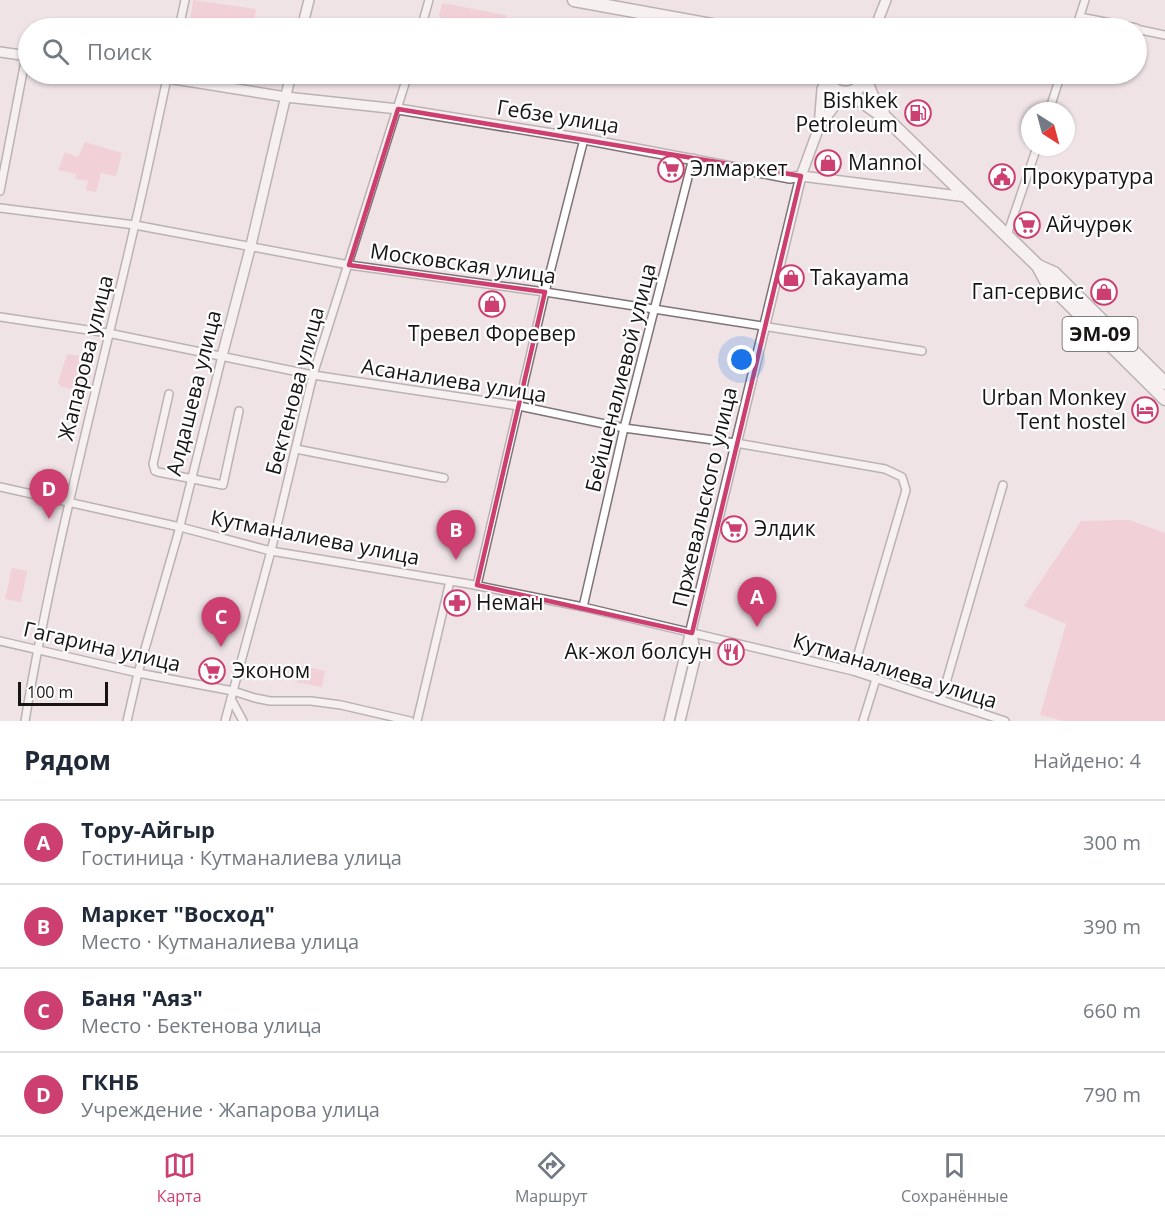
<!DOCTYPE html>
<html lang="ru">
<head>
<meta charset="utf-8">
<style>
  :root { --surface:#fff; --page:#f6f6f7; --text:#1f2937; --muted:#747a83; --line:#e0e1e3; --accent:#cc3f70 }
  body { margin:0; font-family:"Open Sans",sans-serif; background:var(--page); color:var(--text) }
  .compass { position:absolute; left:1021px; top:102px; width:54px; height:54px; border-radius:50%; background:var(--surface); box-shadow:0 2px 4px #0004; rotate:144deg }
  .scale { position:absolute; left:18px; bottom:15px; width:90px; box-sizing:border-box; padding-left:6px; border:3px solid #171414; border-top:0; font-size:16px; line-height:21px; white-space:nowrap; color:#171414; -webkit-text-stroke:4px #fff; paint-order:stroke }
  .you { position:absolute; left:742px; top:360px; width:21px; height:21px; margin:-15px; border:4px solid #fff; border-radius:50%; background:#1a73e8; box-shadow:0 0 0 9px #1a73e833 }
  .badge { display:grid; place-items:center; width:39px; height:39px; border-radius:50%; background:var(--accent); color:#fff; font-size:20px; font-weight:700 }
  .pin { position:absolute; translate:-50% -50px; filter:drop-shadow(0 2px 3px #0008) }
  .pin::after { content:''; position:absolute; top:32px; width:21px; height:18px; background:inherit; clip-path:polygon(0 0,100% 0,50% 100%) }
  .list { margin:0; padding:0; list-style:none }
  h2 { display:flex; justify-content:space-between; align-items:center; height:78px; margin:0; padding:0 24px; font-size:26px }
  h2 small { font-size:20px; font-weight:400; color:var(--muted) }
  .list li { display:grid; grid-template-columns:39px 1fr auto; gap:18px; align-items:center; box-sizing:border-box; height:84px; padding:0 24px; border-top:2px solid var(--line) }
  .list b { display:block; font-size:22px; white-space:nowrap }
  .list p { margin:0; font-size:20px; white-space:nowrap; color:var(--muted) }
  .list em { font-size:20px; font-style:normal; color:var(--muted) }
  .icon { flex:none; width:33px; height:33px; fill:none; stroke:currentColor; stroke-width:2; stroke-linecap:round; stroke-linejoin:round }
  .map { position:relative; flex:none; width:1165px; height:721px; overflow:hidden }
  .search { position:absolute; background:var(--surface); box-shadow:0 2px 4px #0004; left:18px; right:18px; top:18px; height:66px; display:flex; align-items:center; gap:15px; box-sizing:border-box; padding:0 21px; border-radius:33px; color:var(--muted); font-size:22px }
  .sheet { height:414px; background:var(--surface) }
  nav { display:flex; justify-content:space-around; align-items:center; box-sizing:border-box; height:84px; border-top:2px solid var(--line); background:var(--surface); font-size:16px; color:var(--muted) }
  nav a { display:grid; justify-items:center; gap:3px }
  nav .on { color:var(--accent) }
  .map>svg:first-child { display:block }
</style>
</head>
<body>
<div class="map">
<svg width="1165" height="721" viewBox="0 0 1165 721">
  <rect width="100%" height="100%" fill="#efe3e6"/>
  <g fill="#f5b9c7">
    <polygon points="193,0 256,9 253,28 189,28"/>
    <path d="M442 3 506 15 508 22 506 28H488L483 22 474 18C460 29 450 36 439 15Z"/>
    <polygon points="837,74 855,74 853,81 845,84 839,81"/>
    <polygon points="85,142 122,153 116,176 101,173 96,192 86,190 88,181 76,179 76,174 58,170 65,152 78,157"/>
    <polygon points="67,354 94,358 88,386 78,385 71,389 61,387 58,382"/>
    <polygon points="1129,520 1165,533 1165,721 1063,721 1040,715 1066,624 1024,606 1081,521"/>
    <polygon points="12,568 27,571 21,602 5,599"/>
    <polygon points="299,665 325,671 322,687 296,682"/>
  </g>
  <g fill="none" stroke-linecap="round" stroke-linejoin="round">
    <g stroke="#7e7476" stroke-width="10">
      <g id="street">
        <polyline points="1080,17 1136,28"/>
        <polyline points="179,28 185,0"/>
        <polyline points="421,28 429,0"/>
        <polyline points="1076,28 1085,0"/>
        <polyline points="1136,29 1165,35"/>
        <polyline points="1049,111 1061,74"/>
        <polyline points="0,191 26,56"/>
        <polyline points="0,208 135,225 349,265 545,292 922,351"/>
        <polyline points="1007,235 1037,147"/>
        <polyline points="0,317 108,333 313,375 519,406 624,428 736,443 885,469 902,477 906,490 853,671"/>
        <polyline points="169,394 153,464 155,471 158,472 223,485 239,411"/>
        <polyline points="296,449 444,478"/>
        <polyline points="0,487 180,527 271,551 469,584 583,607 853,671 1005,721"/>
        <polyline points="477,585 545,292 584,139"/>
        <polyline points="583,607 624,428 693,158"/>
        <polyline points="0,641 138,673 233,691 255,698 270,701 311,701 341,705 410,721"/>
        <polyline points="231,699 243,721"/>
        <polyline points="941,700 1003,485"/>
        <path d="M25 721C53 553 97 390 135 224 147 174 157 124 168 74"/>
        <polyline points="127,721 138,673 178,534 222,356"/>
        <polyline points="225,721 271,551 313,375 408,74"/>
        <polyline points="417,721 450,581"/>
        <polyline points="863,721 876,679"/>
      </g>
    </g>
    <g stroke="#7e7476" stroke-width="12">
      <g id="secondary">
        <polyline points="302,28 309,0"/>
        <polyline points="875,28 886,0"/>
        <polyline points="0,52 28,56"/>
        <polyline points="143,74 286,97 398,109 584,139 790,178 801,176 967,197"/>
        <polyline points="819,127 844,93"/>
        <polyline points="222,356 251,245 291,74"/>
        <polyline points="669,721 801,176 819,127 822,89 827,80"/>
        <polyline points="680,721 696,655 692,635"/>
      </g>
    </g>
    <g stroke="#7e7476" stroke-width="15">
      <g id="highway">
        <polyline points="574,0 728,28"/>
        <path d="M826 74C829 99 862 99 865 74"/>
        <polyline points="864,77 873,98 883,113"/>
        <polyline points="850,93 887,119 1038,266 1046,281 1165,399"/>
        <polyline points="1038,266 1054,273 1165,383"/>
      </g>
    </g>
    <use href="#street" stroke="#fff" stroke-width="7"/>
    <use href="#secondary" stroke="#fff" stroke-width="9"/>
    <use href="#highway" stroke="#fff" stroke-width="12"/>
  </g>
  <path d="M0 0H1165V721H0ZM398 109 801 176 692 633 477 585 545 292 349 265Z" fill="#efe3e6" fill-opacity=".55" fill-rule="evenodd"/>
  <path fill="none" stroke="#cc3f70" stroke-width="4.5" stroke-linejoin="round" d="M398 109 801 176 692 633 477 585 545 292 349 265Z"/>
  <defs>
    <g id="fuel-ring" transform="scale(1.35)"><circle r="9.5" fill="#fff" stroke="#cc3f70" stroke-width="1.5"/><path d="M-5.5-6h7V0h2V4h1.3V-2.5L3-4.5l.8-.8L6-3V5H2.5V1h-1V6h-7ZM-4.2-4.7v3.2H.2V-4.7Z" fill="#cc3f70"/></g>
    <g id="shop-ring" transform="scale(1.35)"><circle r="9.5" fill="#fff" stroke="#cc3f70" stroke-width="1.5"/><path d="M-5-2.5h2.3a2.7 3.5 0 0 1 5.4 0H5L5.5 6h-11ZM-1.5-2.5h3a1.5 2.3 0 0 0-3 0Z" fill="#cc3f70"/></g>
    <g id="supermarket-ring" transform="scale(1.35)"><circle r="9.5" fill="#fff" stroke="#cc3f70" stroke-width="1.5"/><path d="M-6-5.5h2.5l.6 2H6L4.5 2H-2.5L-4.4-4H-6ZM-1.5 3.2a1.3 1.3 0 1 0 .1 0ZM3 3.2a1.3 1.3 0 1 0 .1 0Z" fill="#cc3f70"/></g>
    <g id="civic-ring" transform="scale(1.35)"><circle r="9.5" fill="#fff" stroke="#cc3f70" stroke-width="1.5"/><path d="M-.6-6.5H3V-4.5H.6V-3L4-1V1h2V6H-6V1h2V-1L-.6-3ZM-1.2 2.5V6h2.4V2.5Z" fill="#cc3f70"/></g>
    <g id="hotel-ring" transform="scale(1.35)"><circle r="9.5" fill="#fff" stroke="#cc3f70" stroke-width="1.5"/><path d="M-6-4.5h1.5V1H6V5H4.5V3h-9V5H-6ZM-4 0a1.8 1.8 0 1 1 3.6 0ZM.5 0V-2.5h3Q6-2.5 6 0Z" fill="#cc3f70"/></g>
    <g id="pharmacy-ring" transform="scale(1.35)"><circle r="9.5" fill="#fff" stroke="#cc3f70" stroke-width="1.5"/><path d="M-2-6h4v4h4v4h-4v4h-4v-4h-4v-4h4Z" fill="#cc3f70"/></g>
    <g id="restaurant-ring" transform="scale(1.35)"><circle r="9.5" fill="#fff" stroke="#cc3f70" stroke-width="1.5"/><path d="M-5-6h1v4h1v-4h1v4h1v-4h1v5L-1.5 .5V6h-2V.5L-5-1ZM5-6V6H3V1.5H1.5Q1.5-4 5-6Z" fill="#cc3f70"/></g>
  </defs>
  <g fill-rule="evenodd">
    <use href="#fuel-ring" x="918" y="113"/>
    <use href="#shop-ring" x="828" y="163"/>
    <use href="#supermarket-ring" x="671" y="169"/>
    <use href="#civic-ring" x="1002" y="177"/>
    <use href="#supermarket-ring" x="1027" y="225"/>
    <use href="#shop-ring" x="791" y="278"/>
    <use href="#shop-ring" x="1104" y="292"/>
    <use href="#shop-ring" x="492" y="304"/>
    <use href="#hotel-ring" x="1145" y="410"/>
    <use href="#supermarket-ring" x="734" y="529"/>
    <use href="#pharmacy-ring" x="457" y="603"/>
    <use href="#restaurant-ring" x="731" y="652"/>
    <use href="#supermarket-ring" x="212" y="671"/>
  </g>
  <g text-anchor="middle" stroke-width="4.5" stroke-linejoin="round" paint-order="stroke">
    <rect fill="#fff" stroke="#5d5a5a" stroke-width="1.5" x="1062.5" y="317" width="75" height="34" rx="4.5"/>
    <g font-size="20" font-weight="bold" fill="#171414">
      <text x="1100" y="341">ЭМ-09</text>
    </g>
    <g font-size="21" fill="#171414" stroke="#fff" text-anchor="start">
      <text x="898" y="108" text-anchor="end">Bishkek<tspan x="898" dy="24">Petroleum</tspan></text>
      <text x="848" y="170">Mannol</text>
      <text x="690" y="176">Элмаркет</text>
      <text x="1022" y="184">Прокуратура</text>
      <text x="1046" y="232">Айчурөк</text>
      <text x="810" y="285">Takayama</text>
      <text x="1084" y="299" text-anchor="end">Гап-сервис</text>
      <text x="492" y="341" text-anchor="middle">Тревел Форевер</text>
      <text x="1126" y="405" text-anchor="end">Urban Monkey<tspan x="1126" dy="24">Tent hostel</tspan></text>
      <text x="754" y="536">Элдик</text>
      <text x="476" y="610">Неман</text>
      <text x="712" y="659" text-anchor="end">Ак-жол болсун</text>
      <text x="232" y="678">Эконом</text>
    </g>
    <g font-size="21" fill="#171414" stroke="#fff">
      <text transform="translate(558 117) rotate(9)" y="7">Гебзе улица</text>
      <text transform="translate(463 264) rotate(8)" y="7">Московская улица</text>
      <text transform="translate(86 358) rotate(-76)" y="7">Жапарова улица</text>
      <text transform="translate(621 378) rotate(-76)" y="7">Бейшеналиевой улица</text>
      <text transform="translate(454 381) rotate(9)" y="7">Асаналиева улица</text>
      <text transform="translate(295 391) rotate(-75)" y="7">Бектенова улица</text>
      <text transform="translate(194 393) rotate(-76)" y="7">Алдашева улица</text>
      <text transform="translate(705 497) rotate(-77)" y="7">Пржевальского улица</text>
      <text transform="translate(315 538) rotate(11)" y="7">Кутманалиева улица</text>
      <text transform="translate(102 647) rotate(13)" y="7">Гагарина улица</text>
      <text transform="translate(895 671) rotate(17)" y="7">Кутманалиева улица</text>
    </g>
  </g>
</svg>
<svg class="compass" viewBox="-18 -18 36 36"><path d="M0-13l5 13h-10z" fill="#e53935"/><path d="M0 13l5-13h-10z" fill="#747a83"/></svg>
<div class="scale">100 m</div>
<div class="you"></div>
<div class="pin badge" style="left:757px;top:627px">A</div>
<div class="pin badge" style="left:456px;top:560px">B</div>
<div class="pin badge" style="left:221px;top:647px">C</div>
<div class="pin badge" style="left:49px;top:519px">D</div>
<div class="search"><svg class="icon" aria-label="search" viewBox="0 0 24 24"><circle cx="10" cy="10" r="6"/><path d="M15 15l6 6"/></svg>Поиск</div>
</div>
<section class="sheet">
<h2>Рядом<small>Найдено: 4</small></h2>
<ul class="list">
<li><span class="badge">A</span><div><b>Тору-Айгыр</b><p>Гостиница · Кутманалиева улица</p></div><em>300 m</em></li>
<li><span class="badge">B</span><div><b>Маркет &quot;Восход&quot;</b><p>Место · Кутманалиева улица</p></div><em>390 m</em></li>
<li><span class="badge">C</span><div><b>Баня &quot;Аяз&quot;</b><p>Место · Бектенова улица</p></div><em>660 m</em></li>
<li><span class="badge">D</span><div><b>ГКНБ</b><p>Учреждение · Жапарова улица</p></div><em>790 m</em></li>
</ul>
</section>
<nav>
<a class="on"><svg class="icon" aria-label="map" viewBox="0 0 24 24"><path d="M3 6l6-2 6 2 6-2v14l-6 2-6-2-6 2zM9 4v14M15 6v14"/></svg>Карта</a>
<a><svg class="icon" aria-label="directions" viewBox="0 0 24 24"><path d="M12 3l9 9-9 9-9-9zM9 14v-3h6M13 9l2 2-2 2"/></svg>Маршрут</a>
<a><svg class="icon" aria-label="saved" viewBox="0 0 24 24"><path d="M7 4h10v16l-5-4-5 4z"/></svg>Сохранённые</a>
</nav>
</body>
</html>
